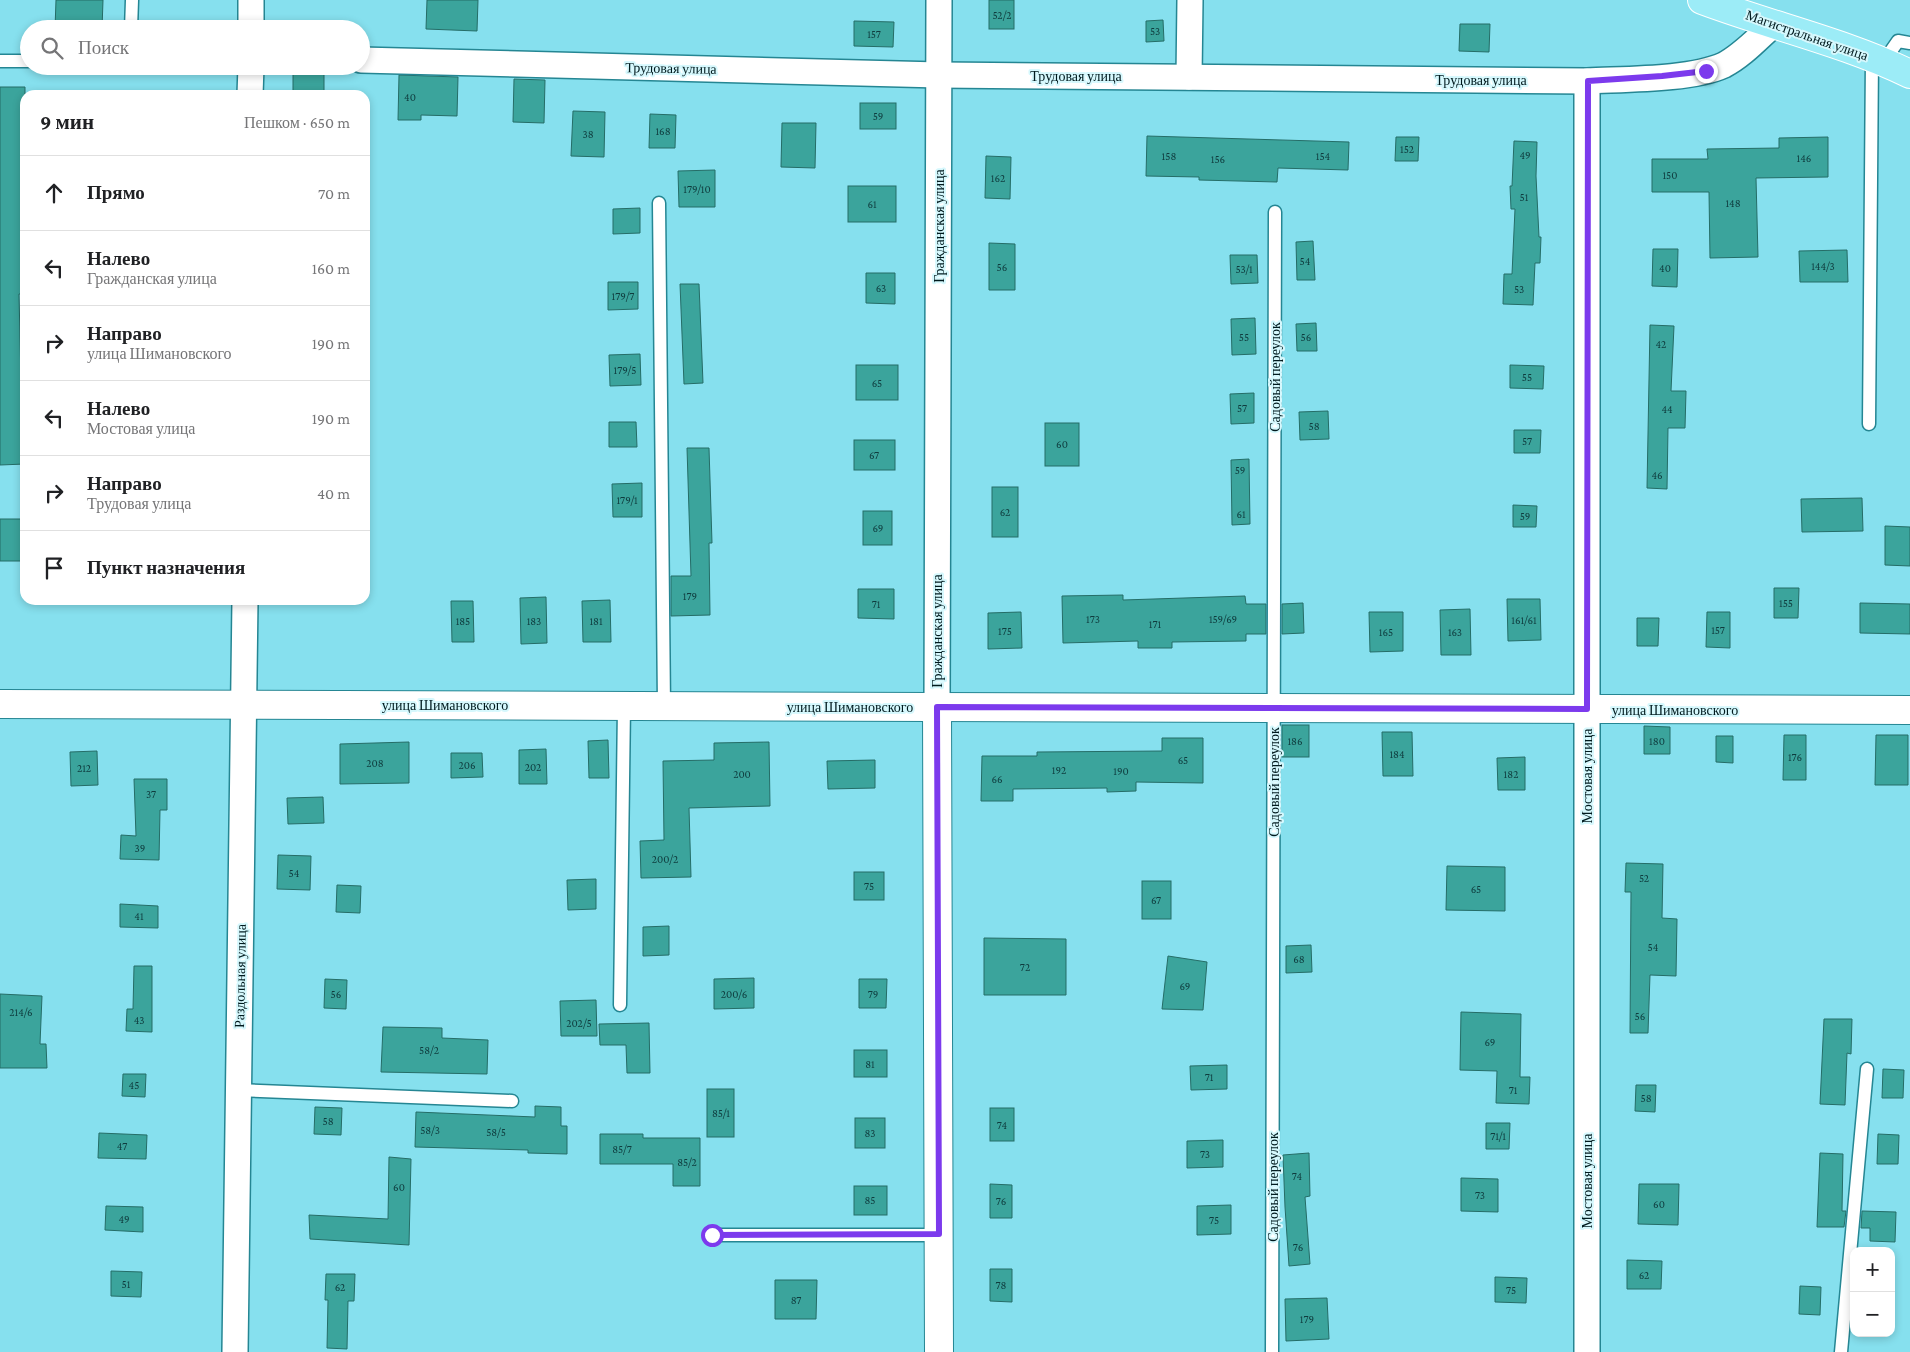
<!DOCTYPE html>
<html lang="ru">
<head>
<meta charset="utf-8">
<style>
  :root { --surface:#fff; --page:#f2f2f2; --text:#202124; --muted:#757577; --line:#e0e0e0 }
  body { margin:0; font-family:"Crimson Pro",serif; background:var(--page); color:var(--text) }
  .controls { position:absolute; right:15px; bottom:15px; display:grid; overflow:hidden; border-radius:10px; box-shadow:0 2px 8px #0003 }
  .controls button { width:45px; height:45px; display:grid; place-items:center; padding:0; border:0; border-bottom:1px solid var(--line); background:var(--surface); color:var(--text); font:25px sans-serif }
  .stop { position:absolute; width:15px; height:15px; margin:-11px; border:4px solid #7c3aed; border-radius:50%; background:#fff }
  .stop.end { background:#7c3aed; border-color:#fff; box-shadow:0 1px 5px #0008 }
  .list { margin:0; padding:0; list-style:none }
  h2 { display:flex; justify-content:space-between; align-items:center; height:65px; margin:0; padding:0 20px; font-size:21px }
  h2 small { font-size:16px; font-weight:400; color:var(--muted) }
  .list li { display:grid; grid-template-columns:32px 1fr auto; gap:15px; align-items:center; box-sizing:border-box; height:75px; padding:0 20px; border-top:1px solid var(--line) }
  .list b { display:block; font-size:19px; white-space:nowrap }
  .list p { margin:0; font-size:16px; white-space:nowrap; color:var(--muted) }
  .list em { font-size:16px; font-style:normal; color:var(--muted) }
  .icon { flex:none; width:28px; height:28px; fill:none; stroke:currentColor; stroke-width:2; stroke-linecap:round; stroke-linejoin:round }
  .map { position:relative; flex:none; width:1910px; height:1352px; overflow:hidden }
  .search { position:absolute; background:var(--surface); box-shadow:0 2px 8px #0003; left:20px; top:20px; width:350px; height:55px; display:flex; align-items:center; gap:12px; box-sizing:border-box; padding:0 18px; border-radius:28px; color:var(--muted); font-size:19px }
  .panel { position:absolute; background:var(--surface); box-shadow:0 2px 8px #0003; left:20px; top:90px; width:350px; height:515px; border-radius:15px }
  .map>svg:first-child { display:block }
</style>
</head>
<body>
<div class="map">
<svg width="1910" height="1352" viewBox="0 0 1910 1352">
  <rect width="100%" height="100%" fill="#86e0ee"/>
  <g fill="#3ba49c" stroke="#256d67">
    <polygon points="56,0 103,0 102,29 55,29"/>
    <polygon points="427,0 478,0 477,31 426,29"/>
    <rect x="989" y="0" width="25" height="29"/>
    <polygon points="1163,20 1164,41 1146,42 1146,21"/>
    <polygon points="854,21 894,22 893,47 854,46"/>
    <polygon points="1460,24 1490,24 1489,52 1459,51"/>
    <rect x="293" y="68" width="31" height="26"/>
    <polygon points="399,75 458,77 457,116 421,115 421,120 398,120"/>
    <polygon points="514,79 545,80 544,123 513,122"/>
    <polygon points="0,87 25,87 25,294 19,294 22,424 25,424 25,464 0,465"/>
    <rect x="860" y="103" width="36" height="26"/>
    <polygon points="573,111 605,112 604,157 571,156"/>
    <polygon points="650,114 676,115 675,148 649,148"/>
    <polygon points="782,123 816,123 815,168 781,167"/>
    <polygon points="1147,136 1349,142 1348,170 1278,168 1277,182 1199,180 1199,177 1146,176"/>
    <polygon points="1396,137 1419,137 1418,161 1395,161"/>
    <polygon points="1828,137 1828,177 1756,178 1758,257 1710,258 1709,192 1652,192 1652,159 1708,159 1707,149 1779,148 1779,138"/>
    <polygon points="1514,141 1537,142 1536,176 1539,237 1541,237 1540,263 1535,263 1533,305 1503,304 1504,274 1512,274 1515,209 1511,209 1510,186 1512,186"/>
    <polygon points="986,156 1011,157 1010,199 985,198"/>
    <polygon points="715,170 715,207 679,207 678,171"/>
    <rect x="848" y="186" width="48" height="36"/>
    <polygon points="640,208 640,233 613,234 613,209"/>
    <polygon points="1313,241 1315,280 1297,280 1296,242"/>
    <polygon points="989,243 1015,244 1015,290 989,290"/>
    <polygon points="1653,249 1678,249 1677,287 1652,286"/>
    <polygon points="1847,250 1848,282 1800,282 1799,251"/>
    <polygon points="1230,255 1257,255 1258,283 1231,284"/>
    <polygon points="866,273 895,273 895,304 866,303"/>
    <polygon points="608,282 638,282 638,309 608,310"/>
    <polygon points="680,284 699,284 703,383 684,384"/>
    <polygon points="1255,318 1256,354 1232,355 1231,319"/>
    <polygon points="1316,323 1317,351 1297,351 1296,324"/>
    <polygon points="1650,325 1674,326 1671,391 1686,391 1685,428 1668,428 1667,489 1647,488"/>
    <polygon points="640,354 641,385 610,386 609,355"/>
    <rect x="856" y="365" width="42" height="35"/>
    <polygon points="1510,365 1544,366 1543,389 1510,388"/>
    <polygon points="1254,393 1254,423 1231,424 1230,394"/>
    <polygon points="1328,411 1329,439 1300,440 1299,412"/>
    <polygon points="609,422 636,422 637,447 609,447"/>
    <rect x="1045" y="423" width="34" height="43"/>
    <polygon points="1514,430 1541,430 1540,453 1514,453"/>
    <rect x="854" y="440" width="41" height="30"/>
    <polygon points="687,448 709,448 712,543 709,543 710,615 671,616 671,576 691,576"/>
    <polygon points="1249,459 1250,524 1232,525 1231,460"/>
    <polygon points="642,483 642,517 613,517 612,484"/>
    <rect x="992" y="487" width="26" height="50"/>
    <polygon points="1862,498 1863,531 1802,532 1801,499"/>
    <polygon points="1513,505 1537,506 1536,527 1513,527"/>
    <rect x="863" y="511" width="29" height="34"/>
    <rect x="0" y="519" width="25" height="42"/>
    <polygon points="1885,526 1910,527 1910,566 1885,565"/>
    <polygon points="1774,588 1799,588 1798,618 1774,618"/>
    <polygon points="858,589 894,589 894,619 858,618"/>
    <polygon points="1123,595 1123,600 1245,596 1246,604 1266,604 1266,634 1246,634 1246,641 1172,642 1172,648 1138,648 1138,641 1063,643 1062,596"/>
    <polygon points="546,597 547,643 521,644 520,598"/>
    <polygon points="1507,599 1540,599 1541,640 1508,641"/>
    <polygon points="610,600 611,642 583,642 582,601"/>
    <polygon points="451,601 473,601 474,642 452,642"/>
    <polygon points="1303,603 1304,633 1282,634 1282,604"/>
    <polygon points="1860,603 1910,604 1910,634 1860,633"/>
    <polygon points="1470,609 1471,655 1441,655 1440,610"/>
    <polygon points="1021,612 1022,648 988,649 988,613"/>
    <polygon points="1369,612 1403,612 1403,651 1370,652"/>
    <polygon points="1707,612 1730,612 1730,648 1706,647"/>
    <polygon points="1637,618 1659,618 1658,646 1637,646"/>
    <rect x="1282" y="725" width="27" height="32"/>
    <polygon points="1644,726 1670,727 1670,754 1644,754"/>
    <polygon points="1382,732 1412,732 1413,776 1383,776"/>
    <polygon points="1784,735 1806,735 1806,780 1783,780"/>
    <polygon points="1876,735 1908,735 1908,785 1875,785"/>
    <polygon points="1716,736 1733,736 1733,763 1716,762"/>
    <polygon points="1162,738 1203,738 1203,783 1136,782 1136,791 1107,792 1107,788 1013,789 1013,801 981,801 982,756 1037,756 1037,752 1162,751"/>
    <polygon points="608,740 609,778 589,778 588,741"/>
    <polygon points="409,742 409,783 340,784 340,744"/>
    <polygon points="769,742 770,806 689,808 691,877 641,878 640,841 664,840 663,761 714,760 714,743"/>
    <polygon points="546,749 547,784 519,784 519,750"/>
    <polygon points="97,751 98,785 71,786 70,752"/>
    <polygon points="451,753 482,753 483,777 451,778"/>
    <polygon points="1525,757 1525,790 1498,790 1497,758"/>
    <polygon points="875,760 875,788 828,789 827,761"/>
    <polygon points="134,779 167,779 167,810 160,810 159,860 120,859 121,835 136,836"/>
    <polygon points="323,797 324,823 288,824 287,798"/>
    <polygon points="278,855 311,856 310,890 277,889"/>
    <polygon points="1626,863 1663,864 1662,918 1677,919 1676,976 1650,975 1648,1033 1630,1033 1631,892 1625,892"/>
    <polygon points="1447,866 1505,867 1505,911 1446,910"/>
    <rect x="854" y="872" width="30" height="28"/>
    <polygon points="596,879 596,909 568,910 567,880"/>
    <rect x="1142" y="881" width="29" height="38"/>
    <polygon points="337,885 361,886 360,913 336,912"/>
    <polygon points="120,904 158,906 158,928 120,927"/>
    <polygon points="669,926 669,955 643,956 643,927"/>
    <polygon points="984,938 1066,939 1066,995 984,995"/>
    <polygon points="1311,945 1312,972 1286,973 1286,946"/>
    <polygon points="1168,956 1207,962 1203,1010 1162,1009"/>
    <polygon points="134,966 152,966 152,1032 126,1031 127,1009 133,1009"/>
    <polygon points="754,978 754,1008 714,1009 714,979"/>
    <polygon points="325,979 347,980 346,1009 324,1008"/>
    <polygon points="859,979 887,979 886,1008 859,1008"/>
    <polygon points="0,994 42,996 40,1044 46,1044 47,1068 0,1068"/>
    <polygon points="596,1000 597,1036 561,1036 560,1001"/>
    <polygon points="1461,1012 1521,1014 1520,1077 1530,1077 1529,1104 1496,1103 1497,1071 1460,1070"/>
    <polygon points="1824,1019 1852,1019 1851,1054 1847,1053 1845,1105 1820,1104"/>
    <polygon points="649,1023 650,1073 627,1073 626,1045 600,1045 599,1024"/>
    <polygon points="383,1027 442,1028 442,1038 488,1040 487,1074 381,1072"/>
    <rect x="854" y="1050" width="33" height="27"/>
    <polygon points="1227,1065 1227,1089 1191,1090 1190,1066"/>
    <polygon points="1883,1069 1904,1070 1903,1098 1882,1098"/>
    <polygon points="123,1074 146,1074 145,1097 122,1096"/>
    <polygon points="1636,1085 1656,1085 1655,1112 1635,1111"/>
    <rect x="707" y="1089" width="27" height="48"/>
    <polygon points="535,1106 561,1107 561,1126 567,1126 567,1154 528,1153 528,1150 415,1147 416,1112 535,1117"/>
    <polygon points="315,1107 342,1108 341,1135 314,1134"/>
    <rect x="990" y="1108" width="24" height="33"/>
    <rect x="855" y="1118" width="30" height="30"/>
    <polygon points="1486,1123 1510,1123 1509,1149 1486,1149"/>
    <polygon points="99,1133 147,1135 146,1159 98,1158"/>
    <polygon points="600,1134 643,1134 643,1138 700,1138 700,1186 673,1186 673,1164 600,1164"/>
    <polygon points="1878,1134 1899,1135 1898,1164 1877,1164"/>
    <polygon points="1223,1140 1223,1167 1187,1168 1187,1141"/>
    <polygon points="1309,1153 1310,1196 1305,1197 1310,1264 1289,1266 1285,1207 1283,1155"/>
    <polygon points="1820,1153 1843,1154 1842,1211 1846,1211 1844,1227 1817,1227"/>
    <polygon points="389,1157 411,1159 409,1245 310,1239 309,1215 388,1219"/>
    <polygon points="1461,1178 1498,1179 1498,1212 1461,1211"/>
    <polygon points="990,1184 1012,1185 1012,1218 990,1218"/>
    <polygon points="1639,1184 1679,1184 1678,1225 1638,1224"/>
    <rect x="854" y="1186" width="33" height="29"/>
    <polygon points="1231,1205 1231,1234 1197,1235 1197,1206"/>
    <polygon points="106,1206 143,1207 143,1232 105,1230"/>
    <polygon points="1862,1211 1896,1212 1895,1242 1870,1241 1870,1228 1861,1228"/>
    <polygon points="1627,1260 1662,1261 1661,1289 1627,1289"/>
    <polygon points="990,1269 1012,1269 1012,1302 990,1301"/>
    <polygon points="111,1271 142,1272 141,1297 111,1296"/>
    <polygon points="326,1274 355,1274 354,1301 348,1301 347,1349 327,1348 328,1300 325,1300"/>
    <polygon points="1495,1277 1527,1278 1526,1303 1495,1302"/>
    <polygon points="775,1280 817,1280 816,1319 775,1319"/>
    <polygon points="1800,1286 1821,1287 1820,1315 1799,1314"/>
    <polygon points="1327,1298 1329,1339 1286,1341 1285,1299"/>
  </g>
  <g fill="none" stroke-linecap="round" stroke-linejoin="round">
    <g stroke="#258693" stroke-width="15">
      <g id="service">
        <polyline points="131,29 132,0"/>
        <polyline points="0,61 29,61"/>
        <polyline points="1884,61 1898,41 1910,43"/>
        <polyline points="659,203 664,706"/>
        <polyline points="1869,424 1872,57"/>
        <polyline points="620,1005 624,706"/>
        <polyline points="238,1090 512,1101"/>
        <polyline points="712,1235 939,1235"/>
        <polyline points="1272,1352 1275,212"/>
        <polyline points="1841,1352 1867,1069"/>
      </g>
    </g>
    <g stroke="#258693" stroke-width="28">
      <g id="minor">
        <polyline points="251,29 251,0"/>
        <path d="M361 60 939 75 1587 81C1625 79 1691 80 1724 65 1743 55 1758 38 1774 24"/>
        <polyline points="1189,77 1190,0"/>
        <polyline points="250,95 251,66"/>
        <polyline points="937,707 939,0"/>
        <polyline points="235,1352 245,600"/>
        <polyline points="1587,1352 1587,81"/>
      </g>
    </g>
    <g stroke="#258693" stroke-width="30">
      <g id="tertiary">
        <polyline points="0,704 1910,710"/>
        <polyline points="937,707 939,1352"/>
      </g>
    </g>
    <g stroke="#fff" stroke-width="30">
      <path id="primary" d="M1702 0C1771 26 1844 42 1910 74"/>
    </g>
    <use href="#service" stroke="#fff" stroke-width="12"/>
    <use href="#minor" stroke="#fff" stroke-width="25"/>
    <use href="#tertiary" stroke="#fff" stroke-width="28"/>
    <use href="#primary" stroke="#9cecf7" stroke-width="28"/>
  </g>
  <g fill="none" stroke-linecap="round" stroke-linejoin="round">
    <polyline stroke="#7c3aed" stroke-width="6" points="712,1235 939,1234 937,707 1587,709 1588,81 1662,76 1706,71"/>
  </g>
  <g text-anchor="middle" stroke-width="4" stroke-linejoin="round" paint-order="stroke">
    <g font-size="11" fill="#0f3c3e">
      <text x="1002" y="19">52/2</text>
      <text x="1155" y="35">53</text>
      <text x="874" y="38">157</text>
      <text x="410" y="101">40</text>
      <text x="878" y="120">59</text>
      <text x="663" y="135">168</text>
      <text x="588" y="138">38</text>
      <text x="1407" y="153">152</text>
      <text x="1525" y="159">49</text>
      <text x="1169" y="160">158</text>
      <text x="1323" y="160">154</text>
      <text x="1804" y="162">146</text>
      <text x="1218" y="163">156</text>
      <text x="1670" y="179">150</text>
      <text x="998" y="182">162</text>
      <text x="697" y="193">179/10</text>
      <text x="1524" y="201">51</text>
      <text x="1733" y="207">148</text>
      <text x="872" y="208">61</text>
      <text x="1305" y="265">54</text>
      <text x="1823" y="270">144/3</text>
      <text x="1002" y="271">56</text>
      <text x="1665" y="272">40</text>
      <text x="1244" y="273">53/1</text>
      <text x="881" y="292">63</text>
      <text x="1519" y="293">53</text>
      <text x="623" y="300">179/7</text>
      <text x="1244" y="341">55</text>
      <text x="1306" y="341">56</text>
      <text x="1661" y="348">42</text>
      <text x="625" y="374">179/5</text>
      <text x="1527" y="381">55</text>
      <text x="877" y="387">65</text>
      <text x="1242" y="412">57</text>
      <text x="1667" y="413">44</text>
      <text x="1314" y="430">58</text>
      <text x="1527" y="445">57</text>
      <text x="1062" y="448">60</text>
      <text x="874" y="459">67</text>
      <text x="1240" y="474">59</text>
      <text x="1657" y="479">46</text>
      <text x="627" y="504">179/1</text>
      <text x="1005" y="516">62</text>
      <text x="1241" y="518">61</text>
      <text x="1525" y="520">59</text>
      <text x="878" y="532">69</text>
      <text x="690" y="600">179</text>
      <text x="1786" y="607">155</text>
      <text x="876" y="608">71</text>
      <text x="1093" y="623">173</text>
      <text x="1223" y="623">159/69</text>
      <text x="1524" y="624">161/61</text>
      <text x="463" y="625">185</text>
      <text x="534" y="625">183</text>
      <text x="596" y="625">181</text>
      <text x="1155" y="628">171</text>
      <text x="1718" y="634">157</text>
      <text x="1005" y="635">175</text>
      <text x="1386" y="636">165</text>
      <text x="1455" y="636">163</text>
      <text x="1295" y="745">186</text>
      <text x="1657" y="745">180</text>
      <text x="1397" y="758">184</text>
      <text x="1795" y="761">176</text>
      <text x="1183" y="764">65</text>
      <text x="375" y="767">208</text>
      <text x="467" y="769">206</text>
      <text x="533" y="771">202</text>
      <text x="84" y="772">212</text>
      <text x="1059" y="774">192</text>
      <text x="1121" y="775">190</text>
      <text x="742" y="778">200</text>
      <text x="1511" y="778">182</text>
      <text x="997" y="783">66</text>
      <text x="151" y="798">37</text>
      <text x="140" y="852">39</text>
      <text x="665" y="863">200/2</text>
      <text x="294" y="877">54</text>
      <text x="1644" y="882">52</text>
      <text x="869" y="890">75</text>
      <text x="1476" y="893">65</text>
      <text x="1156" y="904">67</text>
      <text x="139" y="920">41</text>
      <text x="1653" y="951">54</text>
      <text x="1299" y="963">68</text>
      <text x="1025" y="971">72</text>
      <text x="1185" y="990">69</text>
      <text x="336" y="998">56</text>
      <text x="734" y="998">200/6</text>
      <text x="873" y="998">79</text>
      <text x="21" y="1016">214/6</text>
      <text x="1640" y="1020">56</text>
      <text x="139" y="1024">43</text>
      <text x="579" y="1027">202/5</text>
      <text x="1490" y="1046">69</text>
      <text x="429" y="1054">58/2</text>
      <text x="870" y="1068">81</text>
      <text x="1209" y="1081">71</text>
      <text x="134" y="1089">45</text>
      <text x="1513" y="1094">71</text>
      <text x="1646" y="1102">58</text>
      <text x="721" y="1117">85/1</text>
      <text x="328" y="1125">58</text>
      <text x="1002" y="1129">74</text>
      <text x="430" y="1134">58/3</text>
      <text x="496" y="1136">58/5</text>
      <text x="870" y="1137">83</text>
      <text x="1498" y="1140">71/1</text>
      <text x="122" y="1150">47</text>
      <text x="622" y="1153">85/7</text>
      <text x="1205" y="1158">73</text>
      <text x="687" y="1166">85/2</text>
      <text x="1297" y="1180">74</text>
      <text x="399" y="1191">60</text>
      <text x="1480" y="1199">73</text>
      <text x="870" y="1204">85</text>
      <text x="1001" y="1205">76</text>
      <text x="1659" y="1208">60</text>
      <text x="124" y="1223">49</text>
      <text x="1214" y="1224">75</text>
      <text x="1298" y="1251">76</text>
      <text x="1644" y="1279">62</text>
      <text x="126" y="1288">51</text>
      <text x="1001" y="1289">78</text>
      <text x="340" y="1291">62</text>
      <text x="1511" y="1294">75</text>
      <text x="796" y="1304">87</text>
      <text x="1307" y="1323">179</text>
    </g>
    <g font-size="14" fill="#001a1e" stroke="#d6f8fd">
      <text transform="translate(1807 35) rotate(19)" y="5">Магистральная улица</text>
      <text transform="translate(671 68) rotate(1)" y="5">Трудовая улица</text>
      <text x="1076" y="81">Трудовая улица</text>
      <text x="1481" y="85">Трудовая улица</text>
      <text transform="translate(939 226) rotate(-90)" y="5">Гражданская улица</text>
      <text transform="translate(1275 377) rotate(-90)" y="5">Садовый переулок</text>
      <text transform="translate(937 631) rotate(-90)" y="5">Гражданская улица</text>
      <text x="445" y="710">улица Шимановского</text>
      <text x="850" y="712">улица Шимановского</text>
      <text x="1675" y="715">улица Шимановского</text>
      <text transform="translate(1587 776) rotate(-90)" y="5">Мостовая улица</text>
      <text transform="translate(1274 782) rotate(-90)" y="5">Садовый переулок</text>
      <text transform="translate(240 976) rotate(-89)" y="5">Раздольная улица</text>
      <text transform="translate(1587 1181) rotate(-90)" y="5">Мостовая улица</text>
      <text transform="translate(1273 1187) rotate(-90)" y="5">Садовый переулок</text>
    </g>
  </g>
</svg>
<div class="controls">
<button>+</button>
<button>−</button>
</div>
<div class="stop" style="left:712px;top:1235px"></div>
<div class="stop end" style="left:1706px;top:71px"></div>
<div class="search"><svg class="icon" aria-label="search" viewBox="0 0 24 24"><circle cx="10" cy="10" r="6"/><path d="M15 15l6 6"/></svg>Поиск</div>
<section class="panel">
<h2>9 мин<small>Пешком · 650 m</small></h2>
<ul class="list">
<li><svg class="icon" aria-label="ahead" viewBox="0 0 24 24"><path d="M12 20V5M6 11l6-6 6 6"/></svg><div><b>Прямо</b></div><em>70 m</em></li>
<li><svg class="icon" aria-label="left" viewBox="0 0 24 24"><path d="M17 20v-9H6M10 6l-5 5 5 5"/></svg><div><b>Налево</b><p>Гражданская улица</p></div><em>160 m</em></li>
<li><svg class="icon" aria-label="right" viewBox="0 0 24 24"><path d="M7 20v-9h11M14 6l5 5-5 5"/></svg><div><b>Направо</b><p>улица Шимановского</p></div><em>190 m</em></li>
<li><svg class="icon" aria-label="left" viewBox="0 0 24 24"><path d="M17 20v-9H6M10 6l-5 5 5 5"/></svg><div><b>Налево</b><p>Мостовая улица</p></div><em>190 m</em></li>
<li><svg class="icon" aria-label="right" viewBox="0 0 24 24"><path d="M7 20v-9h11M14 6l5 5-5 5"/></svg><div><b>Направо</b><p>Трудовая улица</p></div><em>40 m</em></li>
<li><svg class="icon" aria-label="arrive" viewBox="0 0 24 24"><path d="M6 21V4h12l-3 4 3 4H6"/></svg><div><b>Пункт назначения</b></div></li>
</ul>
</section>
</div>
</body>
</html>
